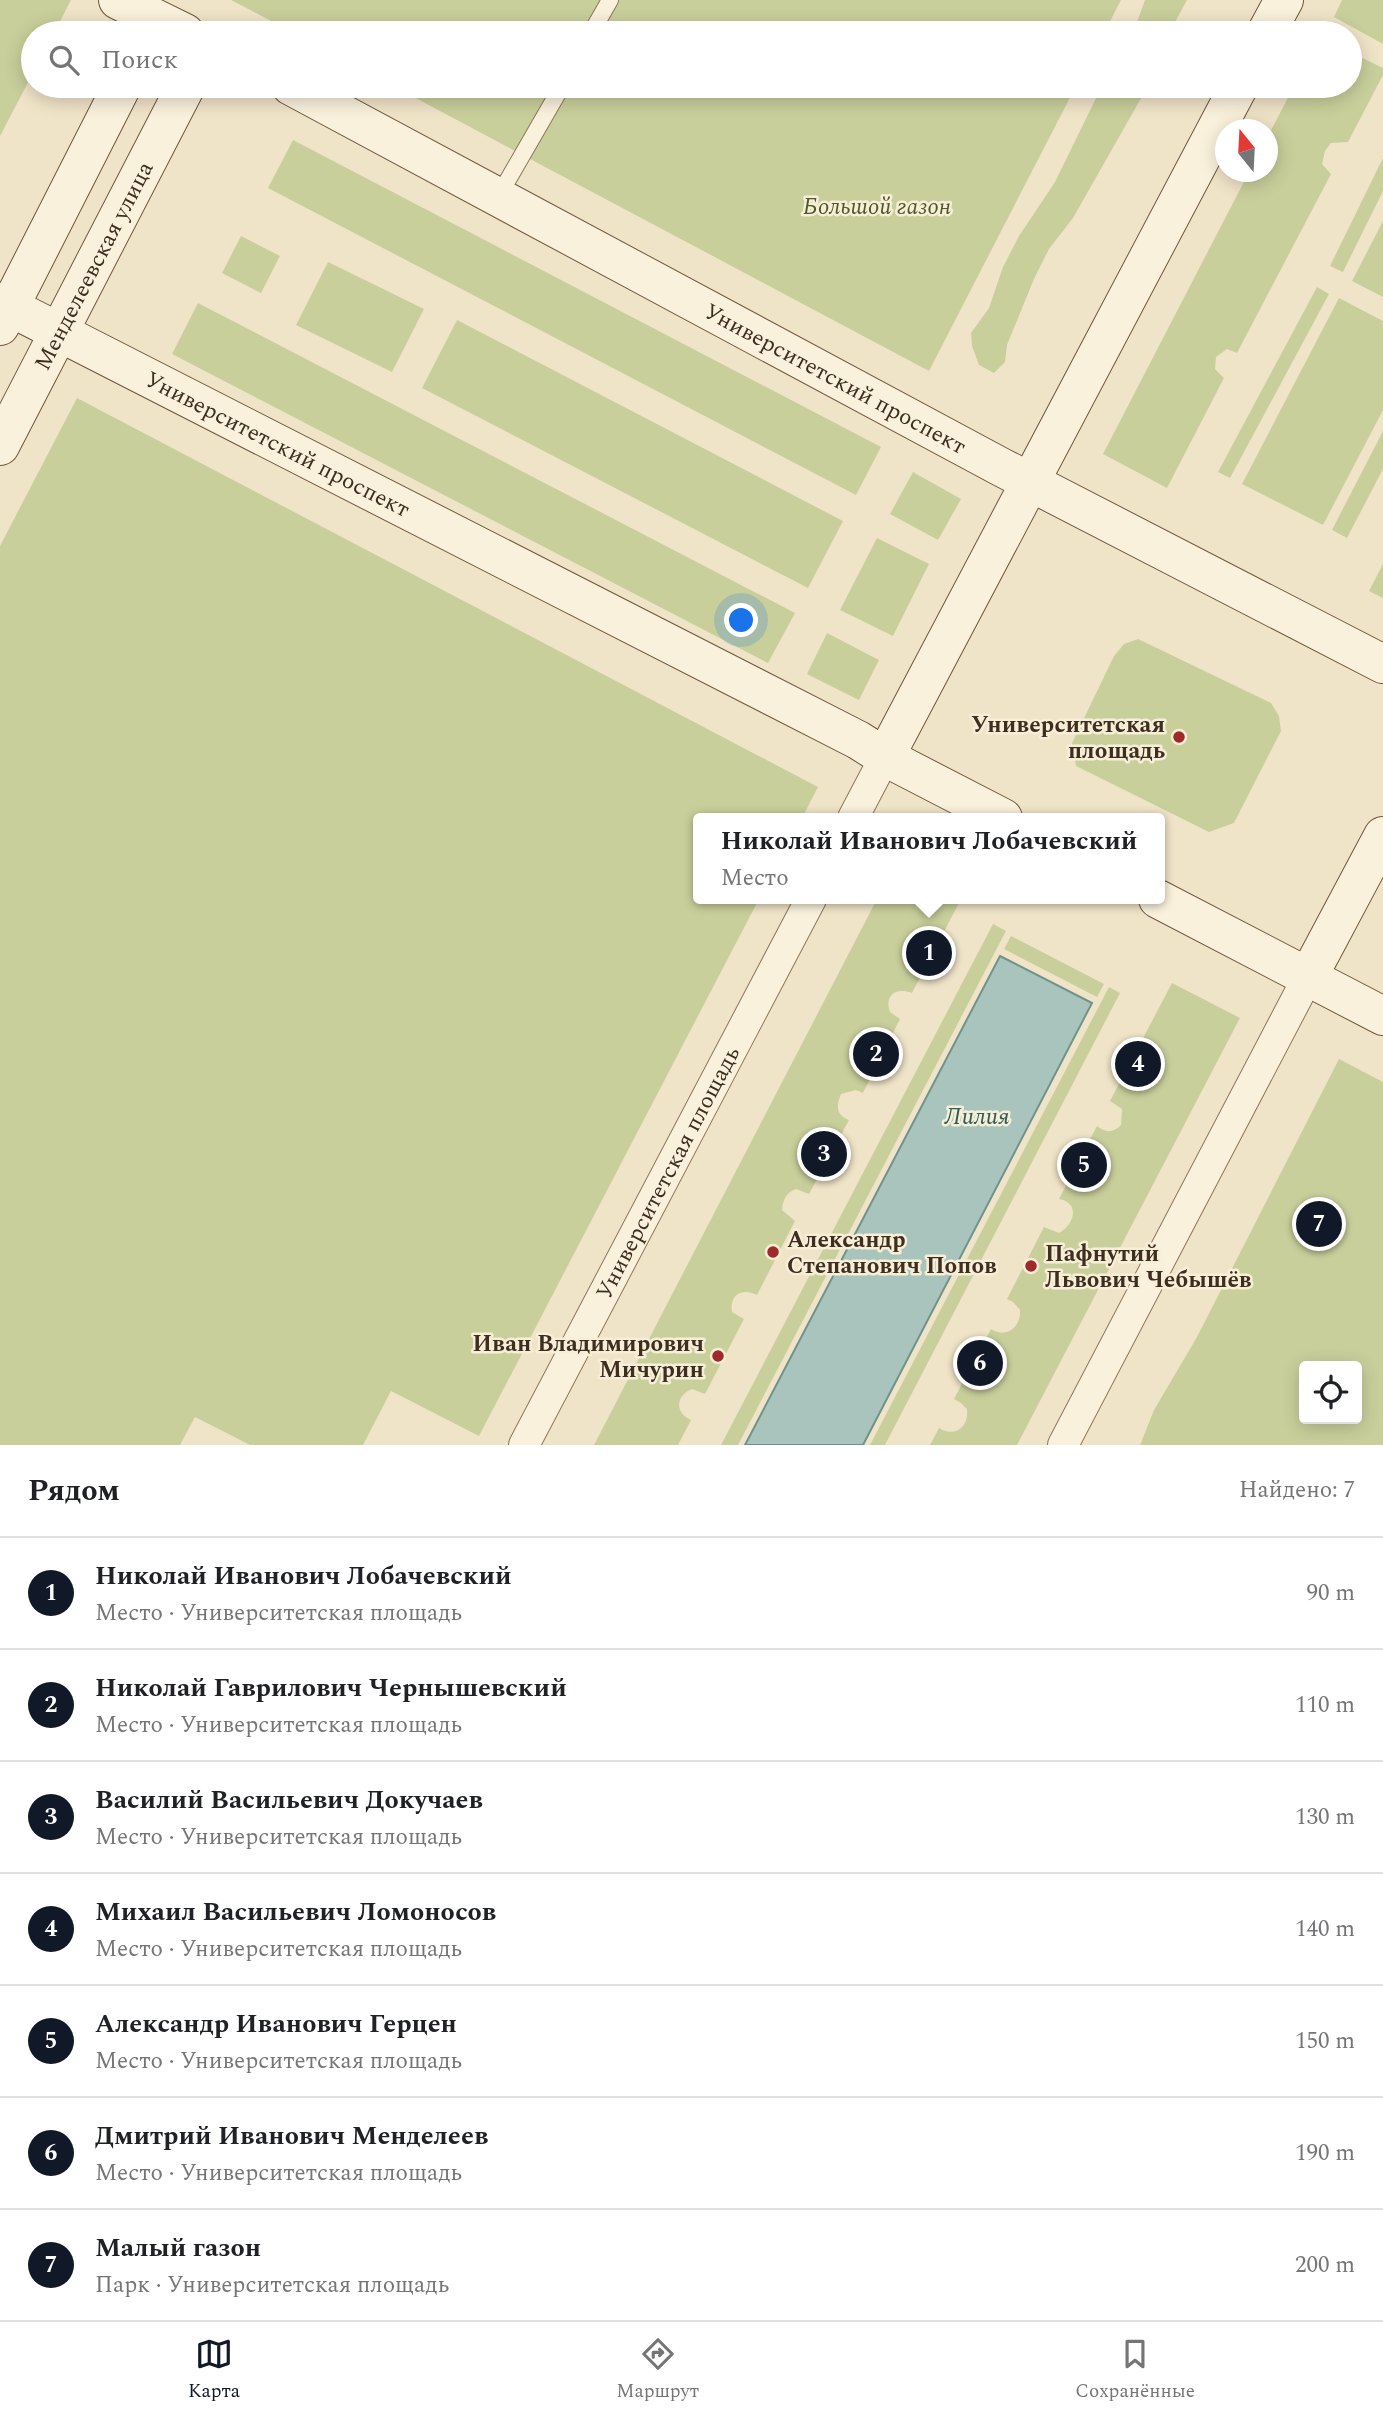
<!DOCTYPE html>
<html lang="ru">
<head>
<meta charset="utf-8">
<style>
  :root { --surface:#fff; --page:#f6f6f6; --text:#202124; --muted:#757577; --line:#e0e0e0; --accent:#111827 }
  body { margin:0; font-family:Spectral,serif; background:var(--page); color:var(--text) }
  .controls { position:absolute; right:21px; bottom:21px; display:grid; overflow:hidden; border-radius:7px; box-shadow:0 4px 18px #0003 }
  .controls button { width:63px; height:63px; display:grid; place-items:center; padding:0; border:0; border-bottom:2px solid var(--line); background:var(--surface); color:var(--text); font:35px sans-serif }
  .compass { position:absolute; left:1215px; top:119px; width:63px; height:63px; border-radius:50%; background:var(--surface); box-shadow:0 4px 18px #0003; rotate:342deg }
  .you { position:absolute; left:742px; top:621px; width:24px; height:24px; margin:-18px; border:5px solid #fff; border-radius:50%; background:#1a73e8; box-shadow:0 0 0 10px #1a73e833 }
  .badge { display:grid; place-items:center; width:46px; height:46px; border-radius:50%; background:var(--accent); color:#fff; font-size:23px; font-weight:700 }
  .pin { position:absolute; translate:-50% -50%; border:4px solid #fff; box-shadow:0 2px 7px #0006 }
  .popup { position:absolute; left:693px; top:813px; width:472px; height:91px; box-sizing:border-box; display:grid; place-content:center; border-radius:7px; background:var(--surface); filter:drop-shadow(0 2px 5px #0005); font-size:23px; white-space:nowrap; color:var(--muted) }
  .popup b { font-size:26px; color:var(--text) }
  .popup::after { content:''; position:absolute; left:50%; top:100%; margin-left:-14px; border:14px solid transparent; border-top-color:var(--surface) }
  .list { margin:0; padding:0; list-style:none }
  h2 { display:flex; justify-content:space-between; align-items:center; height:91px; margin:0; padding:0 28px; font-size:30px }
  h2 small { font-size:23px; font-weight:400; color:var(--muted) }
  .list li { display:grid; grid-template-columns:46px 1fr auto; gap:21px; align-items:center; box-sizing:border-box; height:112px; padding:0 28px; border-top:2px solid var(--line) }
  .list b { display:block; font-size:26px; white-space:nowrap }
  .list p { margin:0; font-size:23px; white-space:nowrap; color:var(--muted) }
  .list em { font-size:23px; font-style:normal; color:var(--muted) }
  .icon { flex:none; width:38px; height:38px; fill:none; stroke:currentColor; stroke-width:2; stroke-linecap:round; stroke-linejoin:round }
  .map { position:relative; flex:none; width:1383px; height:1445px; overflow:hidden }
  .search { position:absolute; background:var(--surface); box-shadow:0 4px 18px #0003; left:21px; right:21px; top:21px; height:77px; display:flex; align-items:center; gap:18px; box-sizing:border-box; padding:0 24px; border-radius:38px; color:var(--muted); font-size:26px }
  .sheet { height:875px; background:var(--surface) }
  nav { display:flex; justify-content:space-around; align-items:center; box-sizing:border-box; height:98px; border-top:2px solid var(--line); background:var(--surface); font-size:19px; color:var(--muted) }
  nav a { display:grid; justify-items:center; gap:4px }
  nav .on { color:var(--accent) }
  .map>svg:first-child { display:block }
</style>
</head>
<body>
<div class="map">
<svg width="1383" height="1445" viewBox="0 0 1383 1445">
  <rect width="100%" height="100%" fill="#f0e4c8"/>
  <g fill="#c9cf9b" fill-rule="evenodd">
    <polygon points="0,0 71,0 54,33 33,33 33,73 0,136"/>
    <polygon points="231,0 1121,0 1104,33 294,33"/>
    <polygon points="1145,0 1187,0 1169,33 1133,33"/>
    <polygon points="1342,0 1383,0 1383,44 1334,17"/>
    <polygon points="1350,52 1383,68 1383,75 1348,142 1331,143 1325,151 1322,164 1331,174 1237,353 1227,349 1216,357 1215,369 1224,378 1167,488 1103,454 1249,172 1268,172 1268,136 1294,86 1350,86"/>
    <polygon points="393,86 1076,86 929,371"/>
    <polygon points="1102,86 1148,86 1073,218 1049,249 1034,279 1007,345 1005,362 994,373 979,365 972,346 971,333 989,308 1003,267 1019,236 1055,182"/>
    <polygon points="293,140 881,447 856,495 268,188"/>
    <polygon points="1383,158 1383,191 1343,272 1330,266"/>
    <polygon points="1383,221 1383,297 1352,281"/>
    <polygon points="241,236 280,256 261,293 222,273"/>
    <polygon points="328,262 424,309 392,372 296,325"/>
    <polygon points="1317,287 1329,294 1230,478 1218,472"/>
    <polygon points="1339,298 1383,321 1383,410 1323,525 1242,484"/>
    <polygon points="198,303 795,613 768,663 172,354"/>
    <polygon points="457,320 843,521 808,588 422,388"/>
    <polygon points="77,398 818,787 802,818 698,818 698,899 759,899 479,1436 391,1391 363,1445 250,1445 195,1417 180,1445 0,1445 0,546"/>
    <polygon points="1383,431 1383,469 1347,538 1332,530"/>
    <polygon points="913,472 961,499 938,540 890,514"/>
    <polygon points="877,538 929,564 893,636 840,610"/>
    <polygon points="1383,564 1383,598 1369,591"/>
    <polygon points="827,633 879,660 859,700 807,674"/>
    <polygon points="1138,639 1271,703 1279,716 1281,731 1234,823 1209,832 1076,766 1072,743 1114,656 1124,644"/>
    <path d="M877 899H961L912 993C896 987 884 995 890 1012L900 1019 863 1093 856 1090 841 1094C836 1106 836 1115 849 1120L809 1194 796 1189C786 1193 783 1199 782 1210L795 1221 757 1295C742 1287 729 1295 732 1312L744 1319 705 1394 692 1389C675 1396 675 1413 691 1420L678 1445H594Z"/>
    <polygon points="993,924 1006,931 738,1445 721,1445"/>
    <polygon points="1011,936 1104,984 1097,997 1004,949"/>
    <path d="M1172 983 1240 1018 1017 1445H930L939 1428C955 1438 969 1427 967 1409L961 1403 954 1399 991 1329C1007 1339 1021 1327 1020 1310L1013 1302 1007 1299 1044 1227 1059 1233C1074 1225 1081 1203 1059 1199L1097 1126C1106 1133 1113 1133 1121 1125L1122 1109 1110 1101Z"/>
    <polygon points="1109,987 1120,993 885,1445 870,1445"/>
    <path d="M1339 1059 1383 1082V1445H1140L1154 1410 1197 1337ZM1357 1366V1419H1304V1366Z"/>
  </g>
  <polygon fill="#a9c4bc" stroke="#6f938a" stroke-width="2" points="1000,956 1092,1003 863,1445 745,1445"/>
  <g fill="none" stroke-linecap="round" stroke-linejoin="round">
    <g stroke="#8d765c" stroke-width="18">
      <g id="lane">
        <polyline points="591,33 610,0"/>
        <polyline points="498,197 562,86"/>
      </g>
    </g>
    <g stroke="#8d765c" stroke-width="32">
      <g id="street">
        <polyline points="853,818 885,757"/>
        <path id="s1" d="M524 1445 811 899"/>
        <polyline points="1063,1445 1308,977"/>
      </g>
    </g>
    <g stroke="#6f573f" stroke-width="40">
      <g id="secondary">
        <polyline points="118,0 185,33"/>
        <polyline points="1266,33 1284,0"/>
        <path id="s2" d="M291 86 1001 467 1383 664"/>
        <path id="s3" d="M0 302 858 740 885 757 1003 818"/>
        <polyline points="0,326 122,86"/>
        <path id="s4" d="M0 446 186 86"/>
        <polyline points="885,757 1239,86"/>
        <polyline points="1158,899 1383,1016"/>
        <polyline points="1308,977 1383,836"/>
      </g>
    </g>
    <use href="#lane" stroke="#faf1dc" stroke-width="16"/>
    <use href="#street" stroke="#faf1dc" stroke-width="30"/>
    <use href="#secondary" stroke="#faf1dc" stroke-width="38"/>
  </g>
  <g fill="#9e2a2b" stroke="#f7eed8" stroke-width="2.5">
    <circle cx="1179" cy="737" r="7"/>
    <circle cx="773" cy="1252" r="7"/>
    <circle cx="1031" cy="1266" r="7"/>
    <circle cx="718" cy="1356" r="7"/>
  </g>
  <g text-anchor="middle" stroke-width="5" stroke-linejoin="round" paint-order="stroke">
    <g font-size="23" font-style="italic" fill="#4d5a26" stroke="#f7eed8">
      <text x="877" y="214">Большой газон</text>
    </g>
    <g font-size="23" fill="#3d2e20" stroke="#f7eed8">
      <text dy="8" stroke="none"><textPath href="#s4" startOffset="203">Менделеевская улица</textPath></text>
      <text dy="8" stroke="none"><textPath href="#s2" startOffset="618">Университетский проспект</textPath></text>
      <text dy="8" stroke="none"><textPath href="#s3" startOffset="312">Университетский проспект</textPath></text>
      <text dy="8" stroke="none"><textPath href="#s1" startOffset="308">Университетская площадь</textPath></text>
    </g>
    <g font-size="23" font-weight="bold" fill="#3d2e20" stroke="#f7eed8" text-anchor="end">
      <text x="1165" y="732">Университетская<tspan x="1165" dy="26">площадь</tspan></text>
      <text x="787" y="1247" text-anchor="start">Александр<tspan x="787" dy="26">Степанович Попов</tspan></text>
      <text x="1045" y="1261" text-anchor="start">Пафнутий<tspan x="1045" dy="26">Львович Чебышёв</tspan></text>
      <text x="704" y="1351">Иван Владимирович<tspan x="704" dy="26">Мичурин</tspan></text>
    </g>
    <g font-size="24" font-style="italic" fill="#2f5d5a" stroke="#f7eed8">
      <text x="977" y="1124">Лилия</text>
    </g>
  </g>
</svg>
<div class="controls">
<button><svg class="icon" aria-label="locate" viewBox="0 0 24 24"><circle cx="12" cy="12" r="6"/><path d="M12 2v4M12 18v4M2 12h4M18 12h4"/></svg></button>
</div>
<svg class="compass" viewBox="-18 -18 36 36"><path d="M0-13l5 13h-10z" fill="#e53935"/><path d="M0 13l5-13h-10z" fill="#757577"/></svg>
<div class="you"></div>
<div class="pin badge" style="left:929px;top:953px">1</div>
<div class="popup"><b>Николай Иванович Лобачевский</b>Место</div>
<div class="pin badge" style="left:876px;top:1054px">2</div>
<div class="pin badge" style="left:824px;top:1154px">3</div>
<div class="pin badge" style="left:1138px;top:1064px">4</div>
<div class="pin badge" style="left:1084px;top:1165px">5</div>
<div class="pin badge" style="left:980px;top:1363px">6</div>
<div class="pin badge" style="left:1319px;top:1224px">7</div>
<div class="search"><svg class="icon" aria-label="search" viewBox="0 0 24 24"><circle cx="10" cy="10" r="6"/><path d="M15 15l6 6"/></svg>Поиск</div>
</div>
<section class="sheet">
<h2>Рядом<small>Найдено: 7</small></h2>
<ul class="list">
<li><span class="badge">1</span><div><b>Николай Иванович Лобачевский</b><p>Место · Университетская площадь</p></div><em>90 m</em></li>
<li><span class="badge">2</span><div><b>Николай Гаврилович Чернышевский</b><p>Место · Университетская площадь</p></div><em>110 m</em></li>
<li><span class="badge">3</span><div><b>Василий Васильевич Докучаев</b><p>Место · Университетская площадь</p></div><em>130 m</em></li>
<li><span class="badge">4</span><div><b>Михаил Васильевич Ломоносов</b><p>Место · Университетская площадь</p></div><em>140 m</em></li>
<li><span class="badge">5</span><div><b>Александр Иванович Герцен</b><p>Место · Университетская площадь</p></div><em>150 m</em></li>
<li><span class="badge">6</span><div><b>Дмитрий Иванович Менделеев</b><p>Место · Университетская площадь</p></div><em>190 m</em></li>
<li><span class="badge">7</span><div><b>Малый газон</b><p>Парк · Университетская площадь</p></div><em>200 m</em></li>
</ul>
</section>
<nav>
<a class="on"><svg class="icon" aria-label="map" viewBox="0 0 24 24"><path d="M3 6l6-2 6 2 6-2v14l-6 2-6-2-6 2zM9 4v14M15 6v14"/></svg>Карта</a>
<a><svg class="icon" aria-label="directions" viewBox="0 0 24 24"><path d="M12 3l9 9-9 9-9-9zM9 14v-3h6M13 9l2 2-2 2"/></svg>Маршрут</a>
<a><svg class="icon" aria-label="saved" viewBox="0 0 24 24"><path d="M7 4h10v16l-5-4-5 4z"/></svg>Сохранённые</a>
</nav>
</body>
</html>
